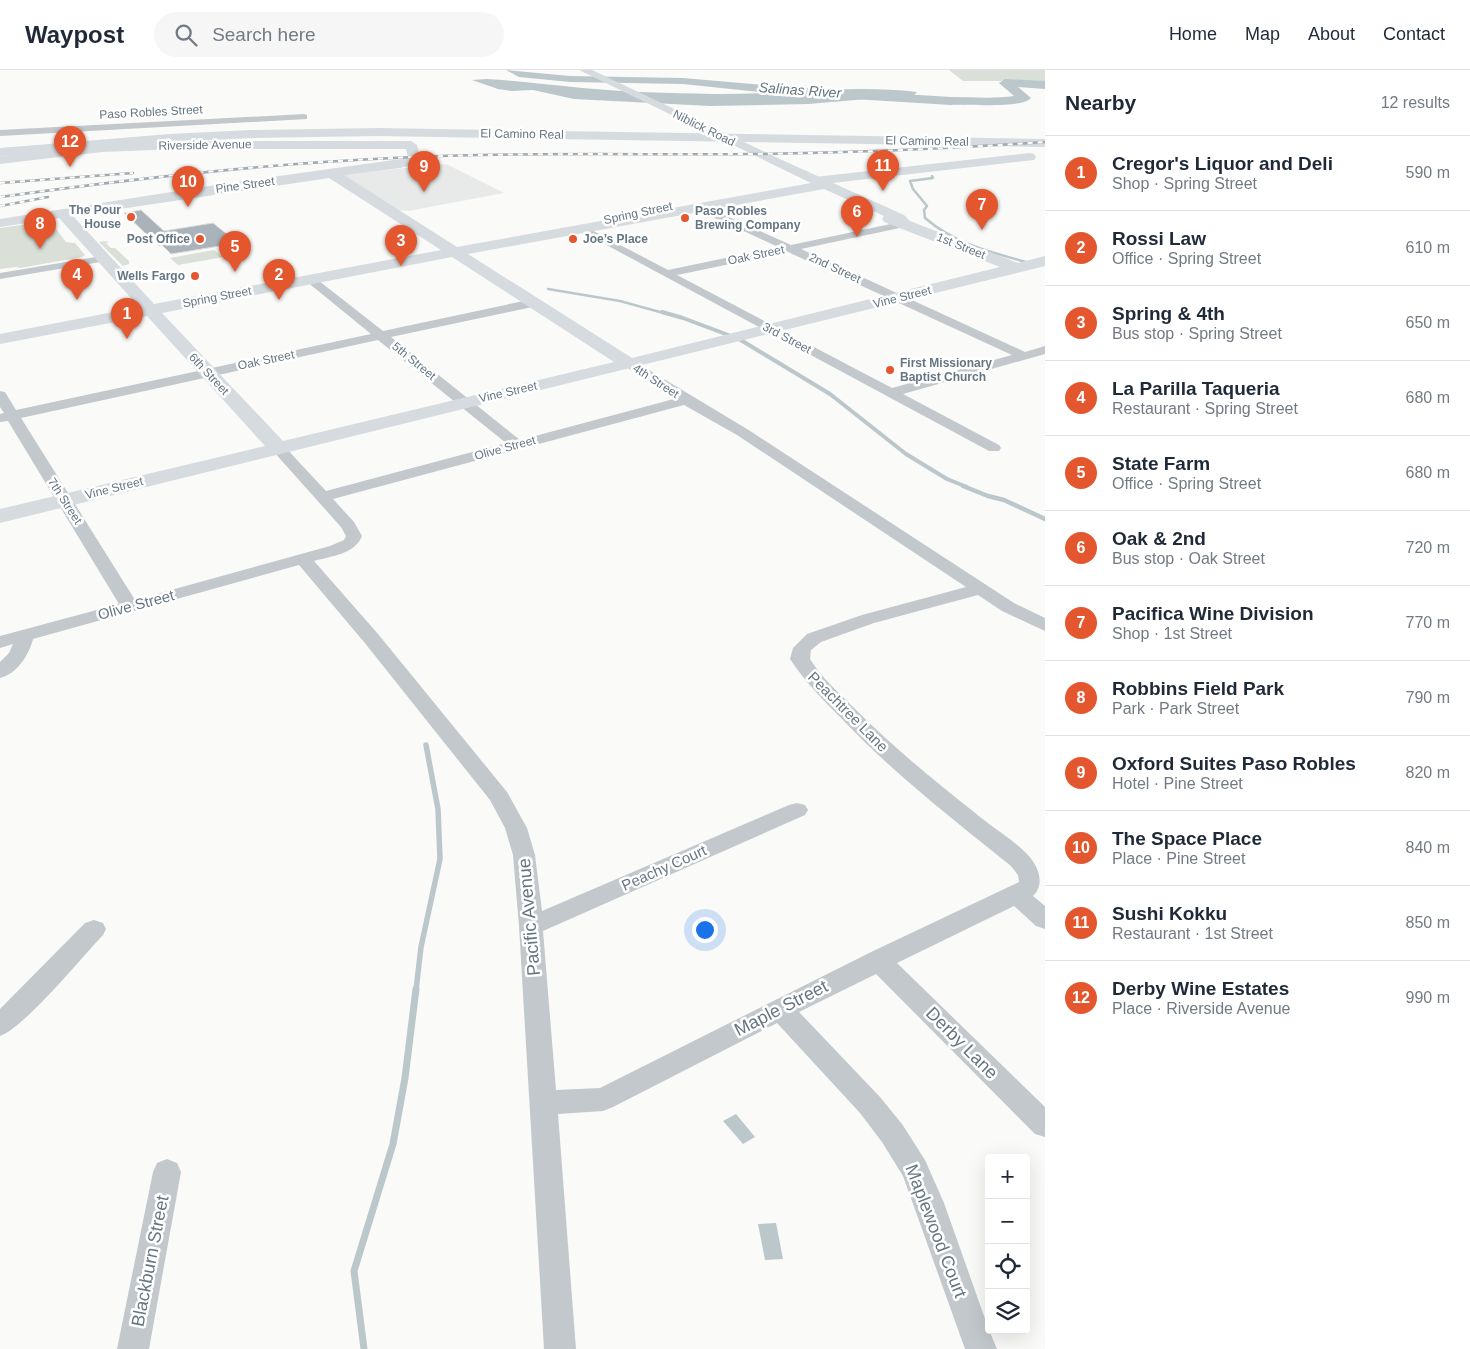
<!DOCTYPE html>
<html lang="en">
<head>
<meta charset="utf-8">
<style>
  :root { --surface:#fff; --page:#f6f6f7; --text:#1f2937; --muted:#747a83; --line:#e0e1e3; --accent:#e4572e }
  body { margin:0; font-family:Helvetica,sans-serif; background:var(--page); color:var(--text) }
  .controls { position:absolute; right:15px; bottom:15px; display:grid; overflow:hidden; border-radius:5px; box-shadow:0 5px 20px #0002 }
  .controls button { width:45px; height:45px; display:grid; place-items:center; padding:0; border:0; border-bottom:1px solid var(--line); background:var(--surface); color:var(--text); font:25px sans-serif }
  .you { position:absolute; left:704px; top:859px; width:18px; height:18px; margin:-12px; border:4px solid #fff; border-radius:50%; background:#1a73e8; box-shadow:0 0 0 8px #1a73e833 }
  .badge { display:grid; place-items:center; width:32px; height:32px; border-radius:50%; background:var(--accent); color:#fff; font-size:16px; font-weight:700 }
  .pin { position:absolute; translate:-50% -41px; filter:drop-shadow(0 1px 2px #0008) }
  .pin::after { content:''; position:absolute; top:26px; width:18px; height:15px; background:inherit; clip-path:polygon(0 0,100% 0,50% 100%) }
  .list { margin:0; padding:0; list-style:none }
  h2 { display:flex; justify-content:space-between; align-items:center; height:65px; margin:0; padding:0 20px; font-size:21px }
  h2 small { font-size:16px; font-weight:400; color:var(--muted) }
  .list li { display:grid; grid-template-columns:32px 1fr auto; gap:15px; align-items:center; box-sizing:border-box; height:75px; padding:0 20px; border-top:1px solid var(--line) }
  .list b { display:block; font-size:19px; white-space:nowrap }
  .list p { margin:0; font-size:16px; white-space:nowrap; color:var(--muted) }
  .list em { font-size:16px; font-style:normal; color:var(--muted) }
  .icon { flex:none; width:28px; height:28px; fill:none; stroke:currentColor; stroke-width:2; stroke-linecap:round; stroke-linejoin:round }
  .map { position:relative; flex:none; width:1045px; height:1279px; overflow:hidden }
  header { display:flex; align-items:center; gap:30px; box-sizing:border-box; height:70px; padding:0 25px; background:var(--surface); border-bottom:1px solid var(--line) }
  header strong { font-size:24px }
  nav { display:flex; gap:28px; margin-inline-start:auto; font-size:18px }
  .search { width:350px; height:45px; background:var(--page); display:flex; align-items:center; gap:12px; box-sizing:border-box; padding:0 18px; border-radius:28px; color:var(--muted); font-size:19px }
  main { display:flex }
  aside { flex:1; background:var(--surface) }
  .map>svg:first-child { display:block }
</style>
</head>
<body>
<header>
<strong>Waypost</strong>
<div class="search"><svg class="icon" aria-label="search" viewBox="0 0 24 24"><circle cx="10" cy="10" r="6"/><path d="M15 15l6 6"/></svg>Search here</div>
<nav><a>Home</a><a>Map</a><a>About</a><a>Contact</a></nav>
</header>
<main>
<div class="map">
<svg width="1045" height="1279" viewBox="0 0 1045 1279">
  <rect width="100%" height="100%" fill="#fafaf8"/>
  <polygon fill="#e8e9e9" points="446,94 504,123 408,141 398,140 341,106 344,104"/>
  <g fill="#dadfd7">
    <polygon points="949,0 1045,0 1045,15 1013,11 963,11"/>
    <polygon points="29,154 53,155 66,172 75,173 85,185 82,187 20,198 16,197 0,199 0,158"/>
    <polygon points="109,171 106,173 111,178 115,178 129,191 129,194 123,196 99,172"/>
    <polygon points="214,180 223,187 178,195 170,188"/>
  </g>
  <g fill="#bbc7cb">
    <path d="M487 9C519 11 551 15 582 18 625 22 669 23 712 24 781 25 849 14 917 22L914 25 808 34 710 36 574 29 533 20 512 21 498 19 472 10Z"/>
    <polygon points="736,1044 755,1067 743,1074 723,1051"/>
    <polygon points="776,1153 783,1189 765,1190 758,1154"/>
  </g>
  <g fill="none" stroke-linecap="round" stroke-linejoin="round">
    <g stroke="#bbc7cb" stroke-width="2.5">
      <path d="M932 106 933 108 910 111 913 119 927 136 924 140 925 148C955 174 993 183 1030 193"/>
      <polyline points="548,219 620,231 667,244"/>
    </g>
    <polyline stroke="#bbc7cb" stroke-width="4" points="662,242 683,248 739,269 830,324 906,384 947,409 967,417"/>
    <polyline stroke="#bbc7cb" stroke-width="4.5" points="963,416 988,426 1004,430 1045,449"/>
    <polyline stroke="#bbc7cb" stroke-width="5.5" points="416,920 421,877 440,789 438,739 426,675"/>
    <polyline stroke="#bbc7cb" stroke-width="7" points="364,1279 354,1201 393,1074 405,1008 416,919"/>
    <path fill="#bbc7cb" fill-rule="evenodd" d="M506 0 570 6 683 8 788 17 951 27C972 27 993 29 1014 26L999 13 1005 9 1045 11V19L1018 17 1031 28C1021 39 968 34 951 35L788 25 683 14 570 12 519 7Z"/>
  </g>
  <polygon fill="#aab3b9" stroke="#dcdcda" points="141,140 164,161 213,153 238,173 171,184 162,175 159,176 124,143"/>
  <g fill="none" stroke-linecap="round" stroke-linejoin="round">
    <g fill="#c3c8cc" fill-rule="evenodd">
      <polygon points="304,44 307,45 307,49 0,66 0,60"/>
      <path d="M700 134 791 175 905 151 909 152 910 154 909 156 801 179 1025 282 1045 276V284L903 324 999 375 1001 378 999 381H989L575 158 576 156H584L668 200 778 177 696 139V135ZM788 182 1012 285 892 318 677 205Z"/>
      <polygon points="102,186 106,187 108,189 106,191 0,209 0,203"/>
      <path d="M310 206 314 207 383 261 533 229 537 230 539 233 537 236 391 267 520 370 674 329 622 294 624 291H634L747 359 1014 533 1045 548V561L1002 541 978 525 874 553 821 572 811 580 810 589C821 607 838 622 853 637 891 675 932 709 974 742 990 756 1014 770 1028 785 1039 797 1045 815 1033 826L1045 836V859L1036 856 1014 836 897 893 1045 1037V1067L1035 1064 876 904 799 942 880 1027 902 1054 925 1090 944 1133 989 1260 997 1279H965L903 1106 882 1072 860 1043 777 953 613 1037 603 1041 558 1044 576 1279H544L519 856 513 785 505 758 490 730 364 572 299 495 33 569C29 585 17 604 0 608V592L9 583 13 574 0 578V566L119 534 8 351 0 352V344L4 343 0 337V321L5 322 16 340 371 264 306 211 304 209 306 207ZM378 270 506 373 326 421 283 375H273L271 378 273 381 341 457 346 466 344 470 330 476 135 530 21 348ZM684 335 737 365 966 517 862 545 807 564 793 578 790 589C805 612 824 631 843 650 894 704 953 749 1011 796L1018 805 1019 812 869 883 600 1018 556 1020 543 861 805 745 808 740 805 735 797 733 789 735 542 841 535 785 527 758 507 722 378 564 314 491C332 486 355 484 362 466L354 452 333 429Z"/>
      <path d="M94 850 103 853 106 859 103 865C81 888 25 957 0 966V939L85 853Z"/>
      <polygon points="167,1089 177,1093 181,1102 149,1279 117,1279 153,1102 157,1093"/>
    </g>
    <path fill="#d6dbdf" fill-rule="evenodd" d="M579 0H592L782 90 904 145 910 151 1018 193 1045 186V196L0 453V439L265 376 147 246 0 274V264L139 237 59 148 0 157V149L222 114 408 88 406 79H178L102 82 0 94V86L102 74 178 71H411L417 75 421 90 420 93 400 98 344 105 457 177 811 113ZM329 108 441 180 154 234 73 146ZM824 119 884 146 882 149 884 152 1000 197 632 288 468 184ZM452 187 614 292 283 371 162 243Z"/>
    <g fill="#d6dbdf" fill-rule="evenodd">
      <polygon points="378,58 1045,69 1045,77 378,66 251,68 170,72 0,86 0,78 170,64 251,60"/>
      <polygon points="1030,83 1034,84 1036,87 1034,90 815,115 808,111 815,107"/>
    </g>
    <g stroke="#a2aab0" stroke-width="2.5">
      <g id="rail">
        <polyline points="0,113 133,103"/>
        <path d="M0 127C130 109 261 94 393 88 512 82 631 85 751 84 849 83 947 79 1045 72"/>
        <polyline points="0,136 48,127"/>
      </g>
    </g>
    <use href="#rail" stroke="#fff" stroke-width="2" stroke-dasharray="5" stroke-linecap="butt"/>
  </g>
  <g fill="#e4572e" stroke="#fff" stroke-width="2">
    <circle cx="131" cy="147" r="5"/>
    <circle cx="685" cy="148" r="5"/>
    <circle cx="200" cy="169" r="5"/>
    <circle cx="573" cy="169" r="5"/>
    <circle cx="195" cy="206" r="5"/>
    <circle cx="890" cy="300" r="5"/>
  </g>
  <g text-anchor="middle" stroke-width="5" stroke-linejoin="round" paint-order="stroke">
    <g font-size="12" fill="#657683" stroke="#fff">
      <text transform="translate(151 42) rotate(-3)" y="4">Paso Robles Street</text>
      <text transform="translate(704 58) rotate(26)" y="4">Niblick Road</text>
      <text transform="translate(522 64) rotate(1)" y="4">El Camino Real</text>
      <text transform="translate(927 71) rotate(1)" y="4">El Camino Real</text>
      <text transform="translate(205 75) rotate(-1)" y="4">Riverside Avenue</text>
      <text transform="translate(245 115) rotate(-8)" y="4">Pine Street</text>
      <text transform="translate(638 143) rotate(-12)" y="4">Spring Street</text>
      <text transform="translate(961 176) rotate(22)" y="4">1st Street</text>
      <text transform="translate(756 185) rotate(-12)" y="4">Oak Street</text>
      <text transform="translate(835 198) rotate(25)" y="4">2nd Street</text>
      <text transform="translate(217 227) rotate(-11)" y="4">Spring Street</text>
      <text transform="translate(902 227) rotate(-14)" y="4">Vine Street</text>
      <text transform="translate(787 268) rotate(28)" y="4">3rd Street</text>
      <text transform="translate(266 290) rotate(-12)" y="4">Oak Street</text>
      <text transform="translate(414 291) rotate(39)" y="4">5th Street</text>
      <text transform="translate(209 304) rotate(47)" y="4">6th Street</text>
      <text transform="translate(656 311) rotate(33)" y="4">4th Street</text>
      <text transform="translate(508 322) rotate(-13)" y="4">Vine Street</text>
      <text transform="translate(505 378) rotate(-15)" y="4">Olive Street</text>
      <text transform="translate(114 418) rotate(-14)" y="4">Vine Street</text>
      <text transform="translate(65 431) rotate(57)" y="4">7th Street</text>
    </g>
    <g font-size="12" font-weight="bold" fill="#657683" stroke="#fff" text-anchor="end">
      <text x="121" y="144">The Pour<tspan x="121" dy="14">House</tspan></text>
      <text x="695" y="145" text-anchor="start">Paso Robles<tspan x="695" dy="14">Brewing Company</tspan></text>
      <text x="190" y="173">Post Office</text>
      <text x="583" y="173" text-anchor="start">Joe’s Place</text>
      <text x="185" y="210">Wells Fargo</text>
      <text x="900" y="297" text-anchor="start">First Missionary<tspan x="900" dy="14">Baptist Church</tspan></text>
    </g>
    <g font-size="14" font-style="italic" fill="#60757c" stroke="#fff">
      <text transform="translate(800 20) rotate(4)" y="5">Salinas River</text>
    </g>
    <g font-size="15" fill="#657683" stroke="#fff">
      <text transform="translate(136 535) rotate(-15)" y="5">Olive Street</text>
      <text transform="translate(848 642) rotate(45)" y="5">Peachtree Lane</text>
      <text transform="translate(664 798) rotate(-24)" y="5">Peachy Court</text>
    </g>
    <g font-size="18" fill="#657683" stroke="#fff">
      <text transform="translate(529 847) rotate(-95)" y="6">Pacific Avenue</text>
      <text transform="translate(781 938) rotate(-27)" y="6">Maple Street</text>
      <text transform="translate(962 973) rotate(45)" y="6">Derby Lane</text>
      <text transform="translate(936 1161) rotate(69)" y="6">Maplewood Court</text>
      <text transform="translate(150 1191) rotate(-79)" y="6">Blackburn Street</text>
    </g>
  </g>
</svg>
<div class="controls">
<button>+</button>
<button>−</button>
<button><svg class="icon" aria-label="locate" viewBox="0 0 24 24"><circle cx="12" cy="12" r="6"/><path d="M12 2v4M12 18v4M2 12h4M18 12h4"/></svg></button>
<button><svg class="icon" aria-label="layers" viewBox="0 0 24 24"><path d="M12 4l9 5-9 5-9-5zM3 14l9 5 9-5"/></svg></button>
</div>
<div class="you"></div>
<div class="pin badge" style="left:127px;top:269px">1</div>
<div class="pin badge" style="left:279px;top:230px">2</div>
<div class="pin badge" style="left:401px;top:196px">3</div>
<div class="pin badge" style="left:77px;top:230px">4</div>
<div class="pin badge" style="left:235px;top:202px">5</div>
<div class="pin badge" style="left:857px;top:167px">6</div>
<div class="pin badge" style="left:982px;top:160px">7</div>
<div class="pin badge" style="left:40px;top:179px">8</div>
<div class="pin badge" style="left:424px;top:122px">9</div>
<div class="pin badge" style="left:188px;top:137px">10</div>
<div class="pin badge" style="left:883px;top:121px">11</div>
<div class="pin badge" style="left:70px;top:97px">12</div>
</div>
<aside>
<h2>Nearby<small>12 results</small></h2>
<ul class="list">
<li><span class="badge">1</span><div><b>Cregor's Liquor and Deli</b><p>Shop · Spring Street</p></div><em>590 m</em></li>
<li><span class="badge">2</span><div><b>Rossi Law</b><p>Office · Spring Street</p></div><em>610 m</em></li>
<li><span class="badge">3</span><div><b>Spring &amp; 4th</b><p>Bus stop · Spring Street</p></div><em>650 m</em></li>
<li><span class="badge">4</span><div><b>La Parilla Taqueria</b><p>Restaurant · Spring Street</p></div><em>680 m</em></li>
<li><span class="badge">5</span><div><b>State Farm</b><p>Office · Spring Street</p></div><em>680 m</em></li>
<li><span class="badge">6</span><div><b>Oak &amp; 2nd</b><p>Bus stop · Oak Street</p></div><em>720 m</em></li>
<li><span class="badge">7</span><div><b>Pacifica Wine Division</b><p>Shop · 1st Street</p></div><em>770 m</em></li>
<li><span class="badge">8</span><div><b>Robbins Field Park</b><p>Park · Park Street</p></div><em>790 m</em></li>
<li><span class="badge">9</span><div><b>Oxford Suites Paso Robles</b><p>Hotel · Pine Street</p></div><em>820 m</em></li>
<li><span class="badge">10</span><div><b>The Space Place</b><p>Place · Pine Street</p></div><em>840 m</em></li>
<li><span class="badge">11</span><div><b>Sushi Kokku</b><p>Restaurant · 1st Street</p></div><em>850 m</em></li>
<li><span class="badge">12</span><div><b>Derby Wine Estates</b><p>Place · Riverside Avenue</p></div><em>990 m</em></li>
</ul>
</aside>
</main>
</body>
</html>
